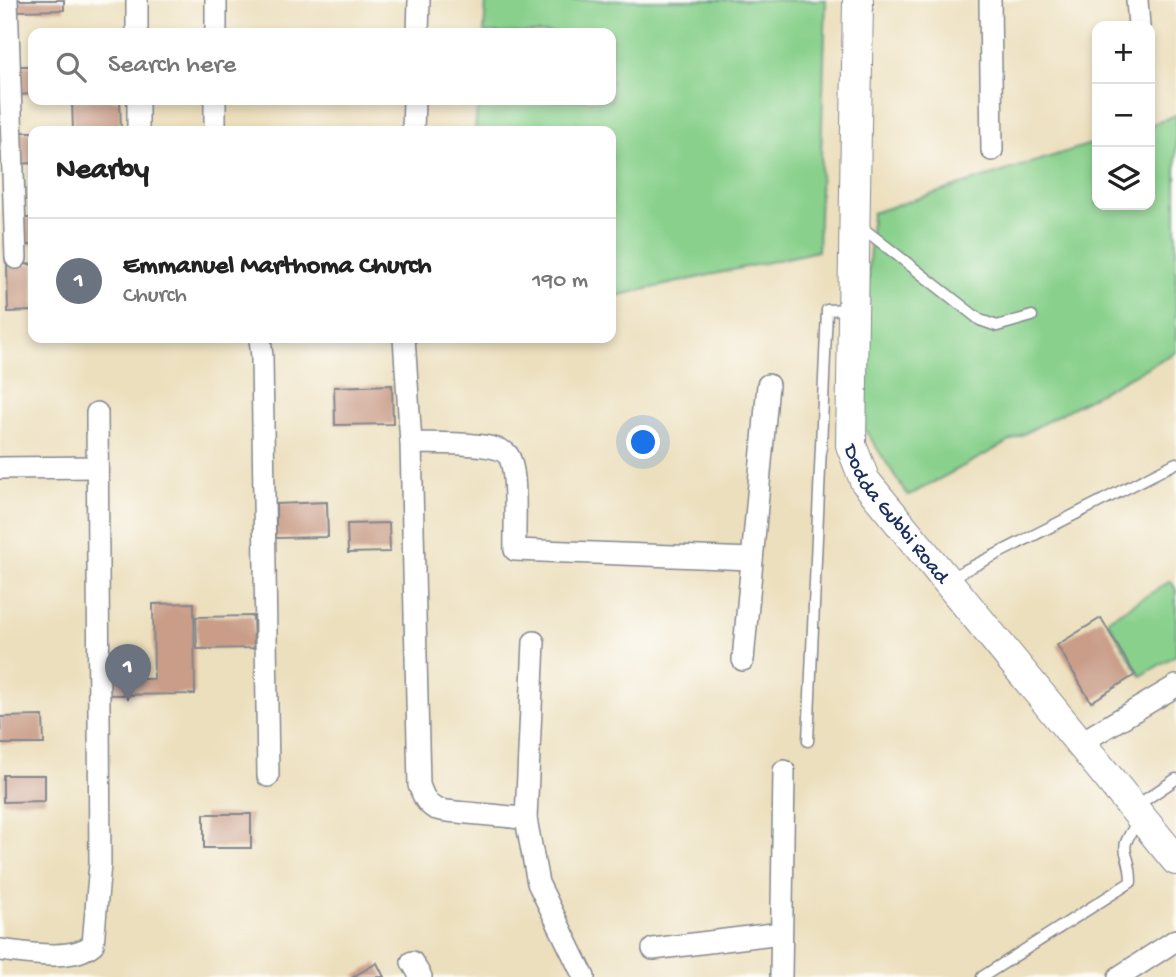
<!DOCTYPE html>
<html lang="en">
<head>
<meta charset="utf-8">
<style>
  :root { --surface:#fff; --page:#f6f6f6; --text:#222; --muted:#767676; --line:#e0e0e0; --accent:#1f6fb2 }
  body { margin:0; font-family:"Gochi Hand",sans-serif; background:var(--page); color:var(--text) }
  .controls { position:absolute; right:21px; top:21px; display:grid; overflow:hidden; border-radius:14px; box-shadow:0 4px 10px #0003 }
  .controls button { width:63px; height:63px; display:grid; place-items:center; padding:0; border:0; border-bottom:2px solid var(--line); background:var(--surface); color:var(--text); font:35px sans-serif }
  .you { position:absolute; left:644px; top:443px; width:24px; height:24px; margin:-18px; border:5px solid #fff; border-radius:50%; background:#1a73e8; box-shadow:0 0 0 10px #1a73e833 }
  .badge { display:grid; place-items:center; width:46px; height:46px; border-radius:50%; background:var(--accent); color:#fff; font-size:23px; font-weight:700 }
  .pin { position:absolute; translate:-50% -58px; filter:drop-shadow(0 2px 4px #0008) }
  .pin::after { content:''; position:absolute; top:37px; width:24px; height:21px; background:inherit; clip-path:polygon(0 0,100% 0,50% 100%) }
  .list { margin:0; padding:0; list-style:none }
  h2 { display:flex; justify-content:space-between; align-items:center; height:91px; margin:0; padding:0 28px; font-size:30px }
  h2 small { font-size:23px; font-weight:400; color:var(--muted) }
  .list li { display:grid; grid-template-columns:46px 1fr auto; gap:21px; align-items:center; box-sizing:border-box; height:126px; padding:0 28px; border-top:2px solid var(--line) }
  .list b { display:block; font-size:26px; white-space:nowrap }
  .list p { margin:0; font-size:23px; white-space:nowrap; color:var(--muted) }
  .list em { font-size:23px; font-style:normal; color:var(--muted) }
  .icon { flex:none; width:38px; height:38px; fill:none; stroke:currentColor; stroke-width:2; stroke-linecap:round; stroke-linejoin:round }
  .map { position:relative; flex:none; width:1176px; height:977px; overflow:hidden }
  .search { position:absolute; background:var(--surface); box-shadow:0 4px 10px #0003; left:28px; top:28px; width:588px; height:77px; display:flex; align-items:center; gap:18px; box-sizing:border-box; padding:0 24px; border-radius:14px; color:var(--muted); font-size:26px }
  .panel { position:absolute; background:var(--surface); box-shadow:0 4px 10px #0003; left:28px; top:126px; width:588px; height:217px; border-radius:14px }
  .map>svg:first-child { display:block }
</style>
</head>
<body>
<div class="map">
<svg width="1176" height="977" viewBox="0 0 1176 977">
  <rect width="100%" height="100%" fill="#fdfcf7"/>
  <filter id="ink" filterUnits="userSpaceOnUse"><feTurbulence type="fractalNoise" baseFrequency=".0143" numOctaves="2"/><feDisplacementMap in="SourceGraphic" scale="14" xChannelSelector="R" yChannelSelector="G"/><feConvolveMatrix kernelMatrix="1 2 1 2 8 2 1 2 1" color-interpolation-filters="sRGB"/></filter>
  <filter id="wash" filterUnits="userSpaceOnUse"><feTurbulence type="fractalNoise" baseFrequency=".00686" numOctaves="4" result="noise"/><feDisplacementMap in="SourceGraphic" scale="28" xChannelSelector="R" yChannelSelector="G"/><feGaussianBlur stdDeviation="1.57" result="paint"/><feColorMatrix in="noise" values="0 0 0 0 0 0 0 0 0 0 0 0 0 0 0 0 0 1.4 0 .05"/><feComposite in="paint" operator="in"/></filter>
  <g filter="url(#wash)">
    <rect width="100%" height="100%" fill="#ecdfbd"/>
    <polygon fill="#eed7bb" points="1176,770 1176,820 1149,786"/>
    <g fill="#88d08b" stroke="#528074" stroke-width="2">
      <polygon points="486,0 826,0 818,251 611,297 611,131 475,131 478,100 611,100 611,33 484,33"/>
      <polygon points="1176,115 1176,352 908,496 860,422 872,213 1097,142 1097,205 1150,205 1150,125"/>
      <polygon points="1171,581 1176,590 1176,655 1141,676 1107,620"/>
    </g>
    <g id="blocks">
      <g fill="#c99d88">
        <polygon points="17,0 64,0 64,10 18,11"/>
        <polygon points="17,66 33,66 33,94 18,95"/>
        <polygon points="72,100 120,100 121,130 73,131"/>
        <polygon points="18,132 33,132 33,163 19,164"/>
        <rect x="20" y="218" width="13" height="27"/>
        <polygon points="33,264 33,311 8,312 7,265"/>
        <polygon points="392,385 393,424 335,425 334,387"/>
        <polygon points="327,502 328,537 276,538 276,504"/>
        <polygon points="389,523 390,552 348,553 347,524"/>
        <polygon points="194,603 195,694 106,695 106,679 154,679 153,604"/>
        <polygon points="253,616 254,648 197,649 196,617"/>
        <polygon points="1101,618 1135,675 1091,702 1057,645"/>
        <polygon points="43,716 44,744 1,744 0,717"/>
        <polygon points="3,775 45,775 45,801 3,802"/>
        <rect x="204" y="814" width="47" height="34"/>
        <polygon points="377,963 384,977 353,977"/>
      </g>
    </g>
  </g>
  <g filter="url(#ink)">
    <use href="#blocks" fill-opacity="0" stroke="#84878e" stroke-width="2"/>
    <g fill="none" stroke-linecap="round" stroke-linejoin="round">
      <g stroke="#84878e" stroke-width="13">
        <g id="lane">
          <polyline points="860,226 980,320 997,326 1032,316"/>
          <polyline points="948,579 1176,463"/>
          <polyline points="808,741 827,310 850,309"/>
          <polyline points="1136,806 1176,779"/>
          <path d="M982 977 1131 882C1131 846 1113 856 1140 819"/>
        </g>
      </g>
      <g stroke="#84878e" stroke-width="24">
        <g id="street">
          <polyline points="7,0 16,258"/>
          <polyline points="137,0 137,33"/>
          <polyline points="990,0 992,150"/>
          <polyline points="1137,0 1139,26"/>
          <polyline points="216,33 216,0"/>
          <polyline points="418,33 419,0"/>
          <polyline points="138,100 138,131"/>
          <polyline points="215,131 215,100"/>
          <polyline points="413,131 414,100"/>
          <polyline points="260,338 262,357 268,776"/>
          <path d="M404 338 411 443 419 785C423 795 425 802 434 808 442 813 508 815 526 819L538 883 584 977"/>
          <path d="M411 443C431 444 494 441 507 454 519 467 514 530 515 550L752 559"/>
          <polyline points="0,468 97,467"/>
          <polyline points="743,660 768,385"/>
          <polyline points="1080,743 1176,686"/>
          <polyline points="526,819 534,642"/>
          <polyline points="653,949 781,933"/>
          <path d="M0 950C26 953 73 962 93 944L100 864 97 413"/>
          <polyline points="412,962 421,977"/>
          <polyline points="781,977 784,771"/>
          <polyline points="1119,977 1176,940"/>
        </g>
      </g>
      <g stroke="#84878e" stroke-width="32">
        <g id="secondary">
          <path id="s1" d="M858 0 851 445 865 481 1176 860"/>
        </g>
      </g>
      <use href="#lane" stroke="#fff" stroke-width="10"/>
      <use href="#street" stroke="#fff" stroke-width="21"/>
      <use href="#secondary" stroke="#fff" stroke-width="30"/>
    </g>
  </g>
  <g text-anchor="middle" stroke-width="5" stroke-linejoin="round" paint-order="stroke">
    <g font-size="21" fill="#1b2f5e" stroke="#fdfcf7">
      <text dy="7" stroke="none"><textPath href="#s1" startOffset="528">Dodda Gubbi Road</textPath></text>
    </g>
  </g>
</svg>
<div class="controls">
<button>+</button>
<button>−</button>
<button><svg class="icon" aria-label="layers" viewBox="0 0 24 24"><path d="M12 4l9 5-9 5-9-5zM3 14l9 5 9-5"/></svg></button>
</div>
<div class="you"></div>
<div class="pin badge" style="left:128px;top:702px;background:#6b7280">1</div>
<div class="search"><svg class="icon" aria-label="search" viewBox="0 0 24 24"><circle cx="10" cy="10" r="6"/><path d="M15 15l6 6"/></svg>Search here</div>
<section class="panel">
<h2>Nearby<small></small></h2>
<ul class="list">
<li><span class="badge" style="background:#6b7280">1</span><div><b>Emmanuel Marthoma Church</b><p>Church</p></div><em>190 m</em></li>
</ul>
</section>
</div>
</body>
</html>
